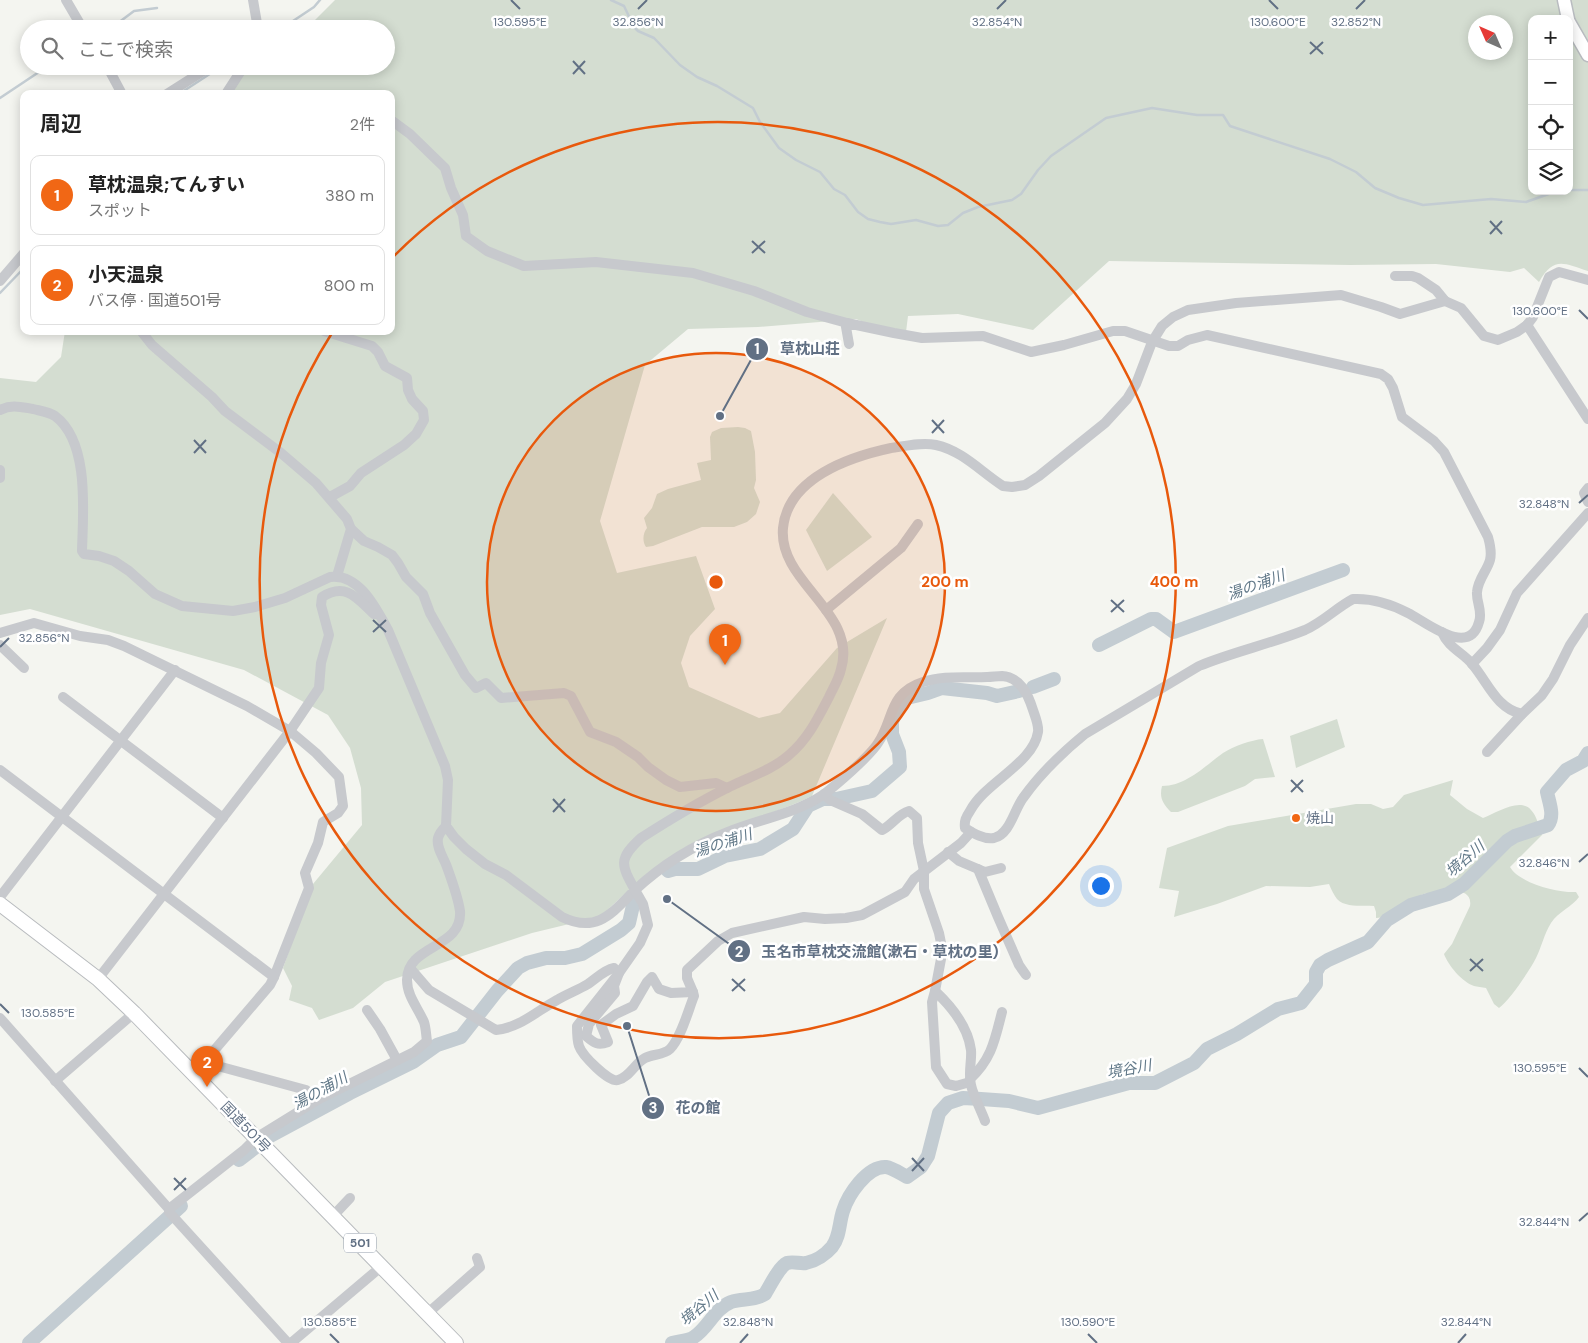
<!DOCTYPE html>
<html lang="ja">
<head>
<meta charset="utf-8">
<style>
  :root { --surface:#fff; --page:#f2f2f2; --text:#222; --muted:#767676; --line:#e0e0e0; --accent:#f16715 }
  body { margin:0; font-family:"DM Sans","Noto Sans JP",sans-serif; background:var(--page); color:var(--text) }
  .controls { position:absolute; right:15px; top:15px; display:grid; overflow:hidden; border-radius:10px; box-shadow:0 2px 12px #0003 }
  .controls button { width:45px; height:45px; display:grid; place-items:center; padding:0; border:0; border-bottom:1px solid var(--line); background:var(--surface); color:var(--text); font:25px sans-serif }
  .compass { position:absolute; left:1468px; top:15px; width:45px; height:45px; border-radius:50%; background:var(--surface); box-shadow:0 2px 12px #0003; rotate:315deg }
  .you { position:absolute; left:1100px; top:885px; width:18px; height:18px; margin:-12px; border:4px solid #fff; border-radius:50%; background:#1a73e8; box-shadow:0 0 0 8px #1a73e833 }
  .badge { display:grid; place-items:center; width:32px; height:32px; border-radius:50%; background:var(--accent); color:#fff; font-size:16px; font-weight:700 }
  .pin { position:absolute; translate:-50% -41px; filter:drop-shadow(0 1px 2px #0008) }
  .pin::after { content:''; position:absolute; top:26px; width:18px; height:15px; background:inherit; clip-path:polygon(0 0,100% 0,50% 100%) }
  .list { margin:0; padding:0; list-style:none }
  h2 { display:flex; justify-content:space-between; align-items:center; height:65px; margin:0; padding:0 20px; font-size:21px }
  h2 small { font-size:16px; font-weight:400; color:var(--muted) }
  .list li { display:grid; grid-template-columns:32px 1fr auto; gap:15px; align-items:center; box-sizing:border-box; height:80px; margin:0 10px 10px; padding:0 10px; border:1px solid var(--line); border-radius:10px }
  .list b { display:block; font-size:19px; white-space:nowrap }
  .list p { margin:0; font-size:16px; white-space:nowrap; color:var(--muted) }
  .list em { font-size:16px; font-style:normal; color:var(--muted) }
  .icon { flex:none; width:28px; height:28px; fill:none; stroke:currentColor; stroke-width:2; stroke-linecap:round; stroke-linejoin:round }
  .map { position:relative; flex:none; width:1588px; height:1343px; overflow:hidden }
  .search { position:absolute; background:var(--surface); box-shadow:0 2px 12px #0003; left:20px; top:20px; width:375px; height:55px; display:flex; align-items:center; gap:12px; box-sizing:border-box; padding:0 18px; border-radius:28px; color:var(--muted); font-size:19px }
  .panel { position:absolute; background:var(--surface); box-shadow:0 2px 12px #0003; left:20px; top:90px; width:375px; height:245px; border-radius:10px }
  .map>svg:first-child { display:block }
</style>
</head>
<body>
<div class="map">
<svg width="1588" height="1343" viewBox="0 0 1588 1343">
  <rect width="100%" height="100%" fill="#f4f5f0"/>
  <g fill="#d4ddd1" fill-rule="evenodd">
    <path d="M335 0H1588V271C1563 263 1554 256 1539 282L1524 268 1510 272 1436 264 1350 265 1109 261 1033 330 958 314 908 316 906 332 874 326 856 319 758 327 688 329 645 365 600 521 617 573 696 556 715 609 690 636 681 663 689 687 759 718 780 713 837 648 887 618 812 796C776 814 736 822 699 840 662 858 632 887 602 915L594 918 532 933 385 982 353 1008 319 1020 312 1008 289 1000 292 986 283 968 313 884 362 825 361 788 350 748 328 715 244 670 30 609 0 615V378L36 382 61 357 65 331H391V94H224L251 66H386V29H302L315 20ZM1532 19H1569V191H1532ZM1476 22H1506V52H1476Z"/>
    <path d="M738 427 745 428 751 431 755 452 756 480 754 488 760 502 756 514 747 522 734 527H702L653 546 646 547C642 541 643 533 647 528L644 518 652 508 657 494 668 489 701 480 697 463 711 460 710 437 712 432 721 428Z"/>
    <polygon points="833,493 872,537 827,571 806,530"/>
    <polygon points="1337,719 1345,747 1296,768 1290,736"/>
    <path d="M1263 739 1275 777 1255 779 1245 786 1178 812H1171C1163 804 1159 798 1162 786 1186 786 1205 766 1223 753 1234 746 1251 740 1263 739Z"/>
    <path d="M1453 780 1450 795 1467 809 1483 818C1496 813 1520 797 1531 810 1537 816 1539 827 1542 835L1510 867C1519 883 1558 893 1576 892L1579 897C1572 907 1559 911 1551 923 1544 934 1542 946 1536 958 1530 970 1509 1001 1499 1008L1494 1004 1486 988C1482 987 1477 987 1474 986 1462 982 1448 965 1444 954L1452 944 1470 906C1473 887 1449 891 1437 893 1432 893 1425 893 1421 895 1417 898 1411 900 1407 902 1394 910 1392 917 1376 918V912L1374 906C1363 905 1345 908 1337 899 1334 895 1331 889 1329 884L1310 887 1266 886 1217 904 1174 917 1179 891 1159 888 1167 848 1228 826 1356 804H1371L1383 809 1393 807 1404 795Z"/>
  </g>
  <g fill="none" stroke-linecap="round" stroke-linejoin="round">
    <g stroke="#c3ccd2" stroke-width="2.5">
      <polyline points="611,0 624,6 634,27 638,31 654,38 680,65 697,77 717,86 753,108 760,122 779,148 796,160 820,172 834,189 845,195 858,212 868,219 880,222 891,224 916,220 938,226 948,225 963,213 978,207 1012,200 1021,194 1038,170 1051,156 1106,118 1152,108 1197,115 1223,115 1230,126 1330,159 1356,172 1375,188 1399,198 1423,205 1491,199 1526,202 1557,191"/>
      <polyline points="110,29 134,11 157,8"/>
      <polyline points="281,29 314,7 320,0"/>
      <polyline points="179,94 222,66"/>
      <polyline points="0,98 48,66"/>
      <polyline points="1569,190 1588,190"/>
      <polyline points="0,293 24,268"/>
    </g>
    <g stroke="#c3ccd2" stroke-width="14">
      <polyline points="1099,645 1151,619 1156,619 1174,632 1343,570"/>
      <polyline points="1033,687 1054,679"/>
      <polyline points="668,871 675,869 698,869 725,856 760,849 793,829 808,806 823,799 836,799 872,791 900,767 899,752 892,734 892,721 898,708 907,698 928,693 942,688 987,693 997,696 1019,691"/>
      <polyline points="239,1160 270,1136 350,1093 413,1062 437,1045 461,1037 497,991 518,968 527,963 546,958 565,958 582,954 621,930 629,923 634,901"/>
      <polyline points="29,1343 181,1206"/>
      <path d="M672 1343C679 1341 688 1341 694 1337 709 1327 714 1309 731 1302 742 1298 755 1301 765 1294 770 1286 779 1267 787 1263 793 1261 800 1264 806 1263 816 1261 826 1254 832 1247 840 1237 839 1223 843 1211 848 1195 867 1166 886 1167 893 1168 901 1174 907 1177L921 1167 928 1156 939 1113 948 1103 963 1098 981 1099 1009 1101 1038 1108 1129 1083H1155L1194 1063 1207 1049 1237 1034 1278 1009 1301 1003 1316 984V972L1320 965 1328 960 1368 942 1387 920 1411 905 1448 894 1464 884 1507 841 1515 836 1548 825C1555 816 1549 802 1547 792L1566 770 1583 761 1588 753"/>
    </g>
    <g stroke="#b9bcc0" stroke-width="15">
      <g id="major">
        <polyline points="1564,0 1568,19"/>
        <polyline points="1569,22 1588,55"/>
      </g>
    </g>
    <g stroke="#b8bbbe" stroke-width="16">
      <polyline id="highway" points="0,904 98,979 134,1013 456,1343"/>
    </g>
    <g stroke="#c7c9cd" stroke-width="10">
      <polyline points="66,0 83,29"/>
      <polyline points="253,0 258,29"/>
      <polyline points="107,66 122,94"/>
      <polyline points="167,94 211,66"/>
      <polyline points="226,94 244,66"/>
      <polyline points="391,120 410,134 445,168 451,188 463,215 466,236 487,251 524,266 596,262 693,273 754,291 807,312 847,323"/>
      <polyline points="1395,276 1412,276 1418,278 1436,290 1445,301 1461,308 1484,336 1498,340 1517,332 1527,325 1533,317 1549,277 1559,272 1588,280"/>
      <polyline points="0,281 24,253"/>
      <polyline points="1527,325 1588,419"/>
      <polyline points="141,331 152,345 212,397 225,411 281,453 316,483 347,519 351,529 337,576"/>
      <polyline points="324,331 372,346 378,352 385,366 407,378 408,390 412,399 423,411 424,420 416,434 404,445 361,473 350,486 330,497"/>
      <path d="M0 410C11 404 21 407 33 409 41 411 49 412 55 416 90 442 83 513 82 551L84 554 99 556 114 561 129 571 155 594 182 606 233 611 255 607 285 598 330 577C359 573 376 608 388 630L445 766 448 780 446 826 454 837 466 849 485 864 506 875 562 917C597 934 612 913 635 890 621 865 618 859 641 838 669 820 699 802 729 787 749 777 772 770 789 755 808 739 818 718 829 697 833 688 839 679 841 669 858 612 778 583 783 528 788 478 849 457 891 448 905 446 922 442 936 445 963 451 981 472 1003 486L1012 487 1025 485 1039 476 1105 423 1127 399 1136 384 1152 342 1162 326 1173 317 1188 310 1236 303 1341 295 1381 307 1400 314 1445 301"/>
      <polyline points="0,470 0,478"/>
      <polyline points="1588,488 1584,493 1588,502"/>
      <polyline points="351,529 364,541 378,547 392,555 398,563 406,577 423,594 430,613 465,675 476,688 486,683 501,698 564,693 571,696 590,732 616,742 638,757 648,767 666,780 680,787 716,783 727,788"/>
      <polyline points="826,610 901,548 918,524"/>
      <path d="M1442 632C1449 649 1463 652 1473 665 1488 683 1497 709 1522 714"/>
      <polyline points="0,633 34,623 80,636 108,640 124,646 247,706 290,731 316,753 339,777 343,806 338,813 323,822 318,843 305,873 309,888 274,977 270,985 194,1074"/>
      <polyline points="0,645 24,668"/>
      <polyline points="1472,664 1487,648 1500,630 1517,593 1588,513"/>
      <polyline points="63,697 223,818"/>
      <polyline points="1487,752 1522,714 1542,695 1553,679 1570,645 1588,618"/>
      <polyline points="0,770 274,977"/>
      <path d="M824 794 830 800 862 814 882 830C892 825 898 814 909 811L917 818 918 843 924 871V889L939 933 941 943V959L935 991C951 1006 968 1027 971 1050 972 1061 968 1073 971 1085 973 1095 981 1110 985 1121"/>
      <polyline points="948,852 959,861 985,872 1001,868"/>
      <polyline points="978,869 998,917 1019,965 1026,975"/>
      <polyline points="0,897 175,670"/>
      <path d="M410 968 429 990 496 1030C519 1028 537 1011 557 1000 567 994 578 990 588 984 597 978 604 970 614 968L619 973 614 986 615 993 589 1024 586 1036C594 1043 598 1046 608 1042L601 1025 616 1014 633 1006 647 982 652 977 659 989 671 993 693 992 687 978V970L718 941 732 933 804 917 825 919 846 918 862 915 905 892 914 879 961 843 971 832"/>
      <path d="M98 979 290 731 319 688 321 663 329 635 321 605 322 597C346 582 357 598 374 614H376"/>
      <polyline points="935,991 932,1002 936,1067 947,1084 956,1086 970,1082"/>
      <path d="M693 992 694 996C688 1011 681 1038 670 1049 664 1055 653 1054 645 1058 635 1063 630 1077 618 1080 609 1083 582 1055 579 1046 577 1040 577 1032 577 1026L619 973 640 943 648 925 643 904 635 890C662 865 694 845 728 832 760 819 794 814 823 795 835 786 870 756 878 743 894 720 888 693 923 682 943 675 966 678 987 677 992 677 997 676 1002 676 1020 677 1028 694 1033 710 1035 716 1039 725 1038 732 1033 764 985 782 970 811 966 817 964 821 965 828 973 833 984 840 994 838 1010 834 1014 810 1023 798 1040 774 1063 752 1085 734L1199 666C1233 652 1270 644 1305 630 1323 622 1336 608 1353 599 1373 598 1391 604 1408 613 1426 622 1469 658 1479 622 1483 611 1476 602 1477 592 1478 579 1487 571 1490 560 1492 552 1490 544 1488 537L1444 452 1434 441 1402 417 1393 388 1388 379 1381 374 1207 335 1188 340 1178 346H1169L1125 331H1113L1064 345 1031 352 983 336 922 338 894 333 847 323 846 327 849 344"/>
      <polyline points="367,1010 380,1029 397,1060"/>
      <polyline points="0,1018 169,1209 169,1212 288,1343"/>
      <polyline points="203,1062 306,1090 319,1099"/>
      <path d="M970 1079C992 1059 995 1039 1002 1012"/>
      <polyline points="55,1081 134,1013"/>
      <path d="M169 1209 244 1150 256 1138 319 1099 414 1052 427 1041C426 1035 426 1028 424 1022 418 1008 407 996 407 980 407 944 463 949 460 911 458 897 452 881 447 867 444 858 436 848 438 838 439 834 443 829 446 826"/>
      <polyline points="333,1216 350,1198"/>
      <polyline points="428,1313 480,1267 477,1258"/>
      <polyline points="291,1343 382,1266"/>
    </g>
    <use href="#major" stroke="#fff" stroke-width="12"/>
    <use href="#highway" stroke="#fff" stroke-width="14"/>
  </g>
  <path fill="none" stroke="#617084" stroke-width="2" d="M511 0 520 9M1269 0 1278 9M638 9 647 0M997 9 1006 0M1356 9 1365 0M1310 42 1323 54M1310 54 1323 42M573 61 585 74M573 74 585 61M1490 221 1502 234M1490 234 1502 221M752 241 765 253M752 253 765 241M1579 310 1588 319M932 420 944 433M932 433 944 420M194 440 206 453M194 453 206 440M1579 503 1588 495M1111 600 1124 612M1111 612 1124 600M373 620 386 632M373 632 386 620M0 647 9 638M1291 780 1303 792M1291 792 1303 780M553 799 565 812M553 812 565 799M1579 862 1588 854M1470 959 1483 971M1470 971 1483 959M732 979 745 991M732 991 745 979M0 1004 9 1013M1579 1068 1588 1077M912 1158 924 1171M912 1171 924 1158M174 1178 186 1190M174 1190 186 1178M1579 1221 1588 1213M330 1334 339 1343M1088 1334 1097 1343M740 1343 748 1334M1458 1343 1466 1334"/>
  <circle cx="716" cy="582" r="229" fill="#e8590c" fill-opacity=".12"/>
  <g fill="none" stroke="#e8590c" stroke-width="2.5">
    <circle cx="716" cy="582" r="229"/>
    <path d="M392 258A458 458 0 1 1 332 333"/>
  </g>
  <circle fill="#f16715" stroke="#fff" stroke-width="2" cx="1296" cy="818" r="5"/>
  <g text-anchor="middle" stroke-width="5" stroke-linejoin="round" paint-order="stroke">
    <rect fill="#fff" stroke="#909ba9" stroke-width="1" x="344" y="1233.5" width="32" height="19" rx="4"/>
    <g font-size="12" font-weight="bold" fill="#617084">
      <text x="360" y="1247">501</text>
    </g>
    <g font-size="14" fill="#617084" stroke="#fff" text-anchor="start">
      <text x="1306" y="823">焼山</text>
    </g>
    <g font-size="14" fill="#617084" stroke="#fff">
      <text transform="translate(246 1127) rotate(46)" y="5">国道501号</text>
    </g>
    <g font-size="15" font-style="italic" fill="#627989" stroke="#fff">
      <text transform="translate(1256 585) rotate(-20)" y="5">湯の浦川</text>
      <text transform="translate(723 843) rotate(-18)" y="5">湯の浦川</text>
      <text transform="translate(1465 859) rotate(-41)" y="5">境谷川</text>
      <text transform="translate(1129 1069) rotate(-10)" y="5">境谷川</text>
      <text transform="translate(320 1091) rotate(-29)" y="5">湯の浦川</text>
      <text transform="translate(699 1308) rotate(-40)" y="5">境谷川</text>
    </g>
  </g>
  <g font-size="12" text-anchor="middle" fill="#617084" stroke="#fff" stroke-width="5" stroke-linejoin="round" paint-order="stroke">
    <text x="1278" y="26">130.600°E</text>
    <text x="520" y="26">130.595°E</text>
    <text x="638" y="26">32.856°N</text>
    <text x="997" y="26">32.854°N</text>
    <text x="1356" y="26">32.852°N</text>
    <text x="1540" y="315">130.600°E</text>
    <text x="1544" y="508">32.848°N</text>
    <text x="44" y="642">32.856°N</text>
    <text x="1544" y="867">32.846°N</text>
    <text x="48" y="1017">130.585°E</text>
    <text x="1540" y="1072">130.595°E</text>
    <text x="1544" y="1226">32.844°N</text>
    <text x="330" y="1326">130.585°E</text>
    <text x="748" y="1326">32.848°N</text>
    <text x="1088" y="1326">130.590°E</text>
    <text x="1466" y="1326">32.844°N</text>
  </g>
  <circle cx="716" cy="582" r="8" fill="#e8590c" stroke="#fff" stroke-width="2.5"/>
  <g font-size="15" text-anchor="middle" font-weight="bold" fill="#e8590c" stroke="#fff" stroke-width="5" stroke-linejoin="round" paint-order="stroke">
    <text x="945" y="587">200 m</text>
    <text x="1174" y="587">400 m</text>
  </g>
  <path fill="none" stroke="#617084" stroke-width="2" d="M720 416L757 349M667 899L739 951M627 1026L653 1108"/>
  <g fill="#617084" stroke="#fff" stroke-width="2">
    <circle cx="720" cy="416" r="5"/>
    <circle cx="667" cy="899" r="5"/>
    <circle cx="627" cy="1026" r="5"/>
    <circle cx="757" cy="349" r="12"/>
    <circle cx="739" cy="951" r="12"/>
    <circle cx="653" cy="1108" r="12"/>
  </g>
  <g font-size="15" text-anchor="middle" font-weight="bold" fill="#fff">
    <text x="757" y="354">1</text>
    <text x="739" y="957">2</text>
    <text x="653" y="1113">3</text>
  </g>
  <g font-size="15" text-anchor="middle" font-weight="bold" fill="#617084" stroke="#fff" stroke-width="5" stroke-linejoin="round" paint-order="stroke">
    <text x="810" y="354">草枕山荘</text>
    <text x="880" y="957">玉名市草枕交流館(漱石・草枕の里)</text>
    <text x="698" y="1113">花の館</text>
  </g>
</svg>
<div class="controls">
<button>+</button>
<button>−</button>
<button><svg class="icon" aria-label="locate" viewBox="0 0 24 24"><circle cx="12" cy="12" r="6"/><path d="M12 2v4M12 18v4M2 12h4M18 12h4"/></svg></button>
<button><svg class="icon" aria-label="layers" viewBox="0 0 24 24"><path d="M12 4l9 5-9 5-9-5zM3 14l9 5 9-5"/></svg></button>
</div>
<svg class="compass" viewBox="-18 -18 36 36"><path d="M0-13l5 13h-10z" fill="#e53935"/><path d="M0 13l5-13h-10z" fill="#767676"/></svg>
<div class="you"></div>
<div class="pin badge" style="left:725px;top:665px">1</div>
<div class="pin badge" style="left:207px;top:1087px">2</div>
<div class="search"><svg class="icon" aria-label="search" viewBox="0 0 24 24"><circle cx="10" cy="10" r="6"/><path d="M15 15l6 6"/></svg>ここで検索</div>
<section class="panel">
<h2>周辺<small>2件</small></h2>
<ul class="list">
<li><span class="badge">1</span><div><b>草枕温泉;てんすい</b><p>スポット</p></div><em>380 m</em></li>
<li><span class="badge">2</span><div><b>小天温泉</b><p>バス停 · 国道501号</p></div><em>800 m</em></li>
</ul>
</section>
</div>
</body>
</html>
